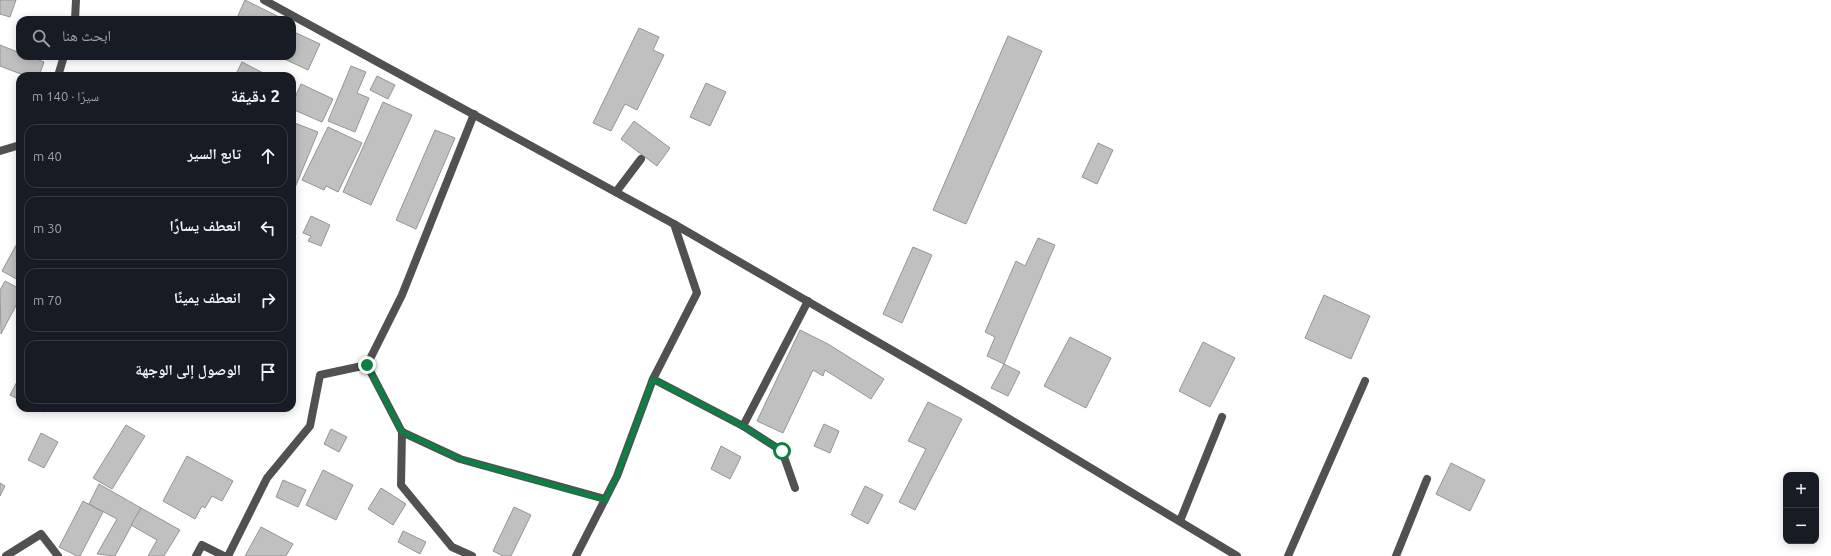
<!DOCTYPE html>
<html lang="ar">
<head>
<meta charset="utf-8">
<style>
  :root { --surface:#171b24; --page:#20242c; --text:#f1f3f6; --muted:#9ea1a6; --line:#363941 }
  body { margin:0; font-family:Ubuntu,"Noto Naskh Arabic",sans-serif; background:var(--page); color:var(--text); direction:rtl }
  .controls { position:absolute; right:12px; bottom:12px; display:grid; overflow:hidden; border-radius:8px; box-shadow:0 2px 10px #0003 }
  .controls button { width:36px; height:36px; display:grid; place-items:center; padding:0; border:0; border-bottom:1px solid var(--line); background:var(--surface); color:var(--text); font:20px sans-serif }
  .stop { position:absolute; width:12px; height:12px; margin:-9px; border:3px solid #0b8043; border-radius:50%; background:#fff }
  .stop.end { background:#0b8043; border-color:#fff; box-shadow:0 1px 4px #0008 }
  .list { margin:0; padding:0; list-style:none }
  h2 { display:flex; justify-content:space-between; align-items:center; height:52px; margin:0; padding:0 16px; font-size:17px }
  h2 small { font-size:13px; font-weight:400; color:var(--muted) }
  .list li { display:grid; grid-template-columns:26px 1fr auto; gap:12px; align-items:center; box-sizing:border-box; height:64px; margin:0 8px 8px; padding:0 8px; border:1px solid var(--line); border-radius:12px }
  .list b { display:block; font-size:15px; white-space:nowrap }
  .list em { font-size:13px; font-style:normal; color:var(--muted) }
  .icon { flex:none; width:22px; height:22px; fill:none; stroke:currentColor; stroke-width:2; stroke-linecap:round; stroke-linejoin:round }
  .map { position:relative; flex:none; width:1831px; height:556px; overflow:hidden; direction:ltr }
  .search { position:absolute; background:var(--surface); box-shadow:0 2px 10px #0003; left:16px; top:16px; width:280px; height:44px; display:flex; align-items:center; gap:10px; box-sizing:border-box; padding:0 14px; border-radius:12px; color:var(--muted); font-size:15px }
  .panel { position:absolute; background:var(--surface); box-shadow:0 2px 10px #0003; left:16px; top:72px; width:280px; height:340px; border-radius:12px; direction:rtl }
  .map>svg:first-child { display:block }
</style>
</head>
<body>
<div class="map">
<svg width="1831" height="556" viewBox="0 0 1831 556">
  <rect width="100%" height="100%" fill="#fff"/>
  <g fill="#c0c0c0" stroke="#959595">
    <polygon points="0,0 16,0 10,17 0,14"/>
    <polygon points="245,0 283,19 282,20 236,20"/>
    <polygon points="639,28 659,37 653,50 664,55 637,110 625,104 611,131 593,123"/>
    <polygon points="292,31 320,44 308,70 278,56 292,56"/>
    <polygon points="1008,36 1042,51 966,224 933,210"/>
    <polygon points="0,45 20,53 20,56 28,56 44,62 39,76 26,76 0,66"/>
    <polygon points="242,62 267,75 235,76"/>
    <polygon points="351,66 366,72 357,93 369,98 355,132 328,121"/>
    <polygon points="377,76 395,85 388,99 370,90"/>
    <polygon points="706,83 726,92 710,126 690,117"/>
    <polygon points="301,84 333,99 322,122 292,109 292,104"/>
    <polygon points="383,102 412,115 371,205 343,192"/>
    <polygon points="634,121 670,148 657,166 621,139"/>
    <polygon points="292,122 318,132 294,190 292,189"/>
    <polygon points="328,127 362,143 338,192 326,186 324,190 302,180"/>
    <polygon points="435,130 455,138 416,229 396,220"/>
    <polygon points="1098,143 1113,150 1097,184 1082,177"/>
    <polygon points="311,216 330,225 321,246 308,241 311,236 303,233"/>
    <polygon points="20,238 20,281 2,271"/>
    <polygon points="1038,238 1055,245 1004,364 987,356 995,337 985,332 1016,261 1025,266"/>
    <polygon points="913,247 932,255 902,323 883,314"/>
    <polygon points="5,281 20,289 20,298 1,334 0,290"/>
    <polygon points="1324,295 1370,316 1351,359 1305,338"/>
    <polygon points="800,330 828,344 884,379 871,399 825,370 823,376 813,370 783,433 757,421"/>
    <polygon points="1070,337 1111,358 1086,408 1044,386"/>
    <polygon points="1203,342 1235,358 1210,407 1179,391"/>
    <polygon points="1004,364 1020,372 1008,396 991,388"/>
    <polygon points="20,376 20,400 10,395"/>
    <polygon points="928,402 962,419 915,510 899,502 926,449 908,441"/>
    <polygon points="36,408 46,408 44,412"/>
    <polygon points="824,424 839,431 830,453 814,446"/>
    <polygon points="126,425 145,436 112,489 93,478"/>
    <polygon points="331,429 347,437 339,452 324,444"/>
    <polygon points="41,433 58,442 44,468 28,460"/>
    <polygon points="721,446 741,457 730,479 711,469"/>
    <polygon points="187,456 233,481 222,501 212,496 205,508 202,506 195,519 163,501"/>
    <polygon points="1451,463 1485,480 1470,511 1436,494"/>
    <polygon points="323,470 353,485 336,520 306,505"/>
    <polygon points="283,480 306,490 298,507 276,497"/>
    <polygon points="0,483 5,486 0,496"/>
    <polygon points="99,484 141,508 115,556 97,554 117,519 89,504"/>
    <polygon points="865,486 883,495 868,524 851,515"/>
    <polygon points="381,488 406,504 393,525 368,509"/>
    <polygon points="83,501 103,512 80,556 77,556 59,547"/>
    <polygon points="514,507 531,515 511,556 503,556 493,551"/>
    <polygon points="141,508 180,530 164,556 148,556 157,540 131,525"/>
    <polygon points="261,527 293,544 286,556 245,556"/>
    <polygon points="403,531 426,542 420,554 398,542"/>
  </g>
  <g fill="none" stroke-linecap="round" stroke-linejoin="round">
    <g stroke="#515151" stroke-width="8">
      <polyline points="616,192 641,159"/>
      <polyline points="653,379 743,426 808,301"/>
      <polyline points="743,426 782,451 795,488"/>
      <polyline points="1180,521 1222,417"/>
      <polyline points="1288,556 1365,381"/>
      <polyline points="1396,556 1427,479"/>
    </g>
    <g stroke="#515151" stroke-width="8">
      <polyline points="264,0 674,224 983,403 1237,556"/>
      <polyline points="75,20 76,0"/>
      <polyline points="58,76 64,56"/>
      <polyline points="474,114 402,295 367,365 402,432 460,459 605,499"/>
      <polyline points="0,151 20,145"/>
      <polyline points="402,432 401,485 452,547 472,556"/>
      <polyline points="6,556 41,534 58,556"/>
      <polyline points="196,556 202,545 224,556"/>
      <polyline points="228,556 267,478 310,426 320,375 367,365"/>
      <polyline points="576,556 617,476 653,379 697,293 674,224"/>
    </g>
  </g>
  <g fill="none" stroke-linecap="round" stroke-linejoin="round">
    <polyline stroke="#0b8043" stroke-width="5" points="367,365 402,432 460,459 605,500 617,476 653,379 743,426 782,451"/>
  </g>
</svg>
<div class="controls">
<button>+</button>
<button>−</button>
</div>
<div class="stop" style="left:782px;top:451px"></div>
<div class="stop end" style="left:367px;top:365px"></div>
<div class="search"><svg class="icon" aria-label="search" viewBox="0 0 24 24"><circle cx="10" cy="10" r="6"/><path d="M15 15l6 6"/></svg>ابحث هنا</div>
<section class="panel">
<h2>2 دقيقة<small>سيرًا · 140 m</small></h2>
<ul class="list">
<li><svg class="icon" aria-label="ahead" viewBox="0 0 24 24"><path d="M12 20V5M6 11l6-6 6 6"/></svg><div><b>تابع السير</b></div><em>40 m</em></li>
<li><svg class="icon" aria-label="left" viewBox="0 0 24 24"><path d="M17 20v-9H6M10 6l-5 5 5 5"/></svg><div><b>انعطف يسارًا</b></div><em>30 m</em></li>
<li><svg class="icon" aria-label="right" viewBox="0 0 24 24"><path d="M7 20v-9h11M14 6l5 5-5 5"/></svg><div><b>انعطف يمينًا</b></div><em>70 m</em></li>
<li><svg class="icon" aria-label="arrive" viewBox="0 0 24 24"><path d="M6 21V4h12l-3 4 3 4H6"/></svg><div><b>الوصول إلى الوجهة</b></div></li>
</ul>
</section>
</div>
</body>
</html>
